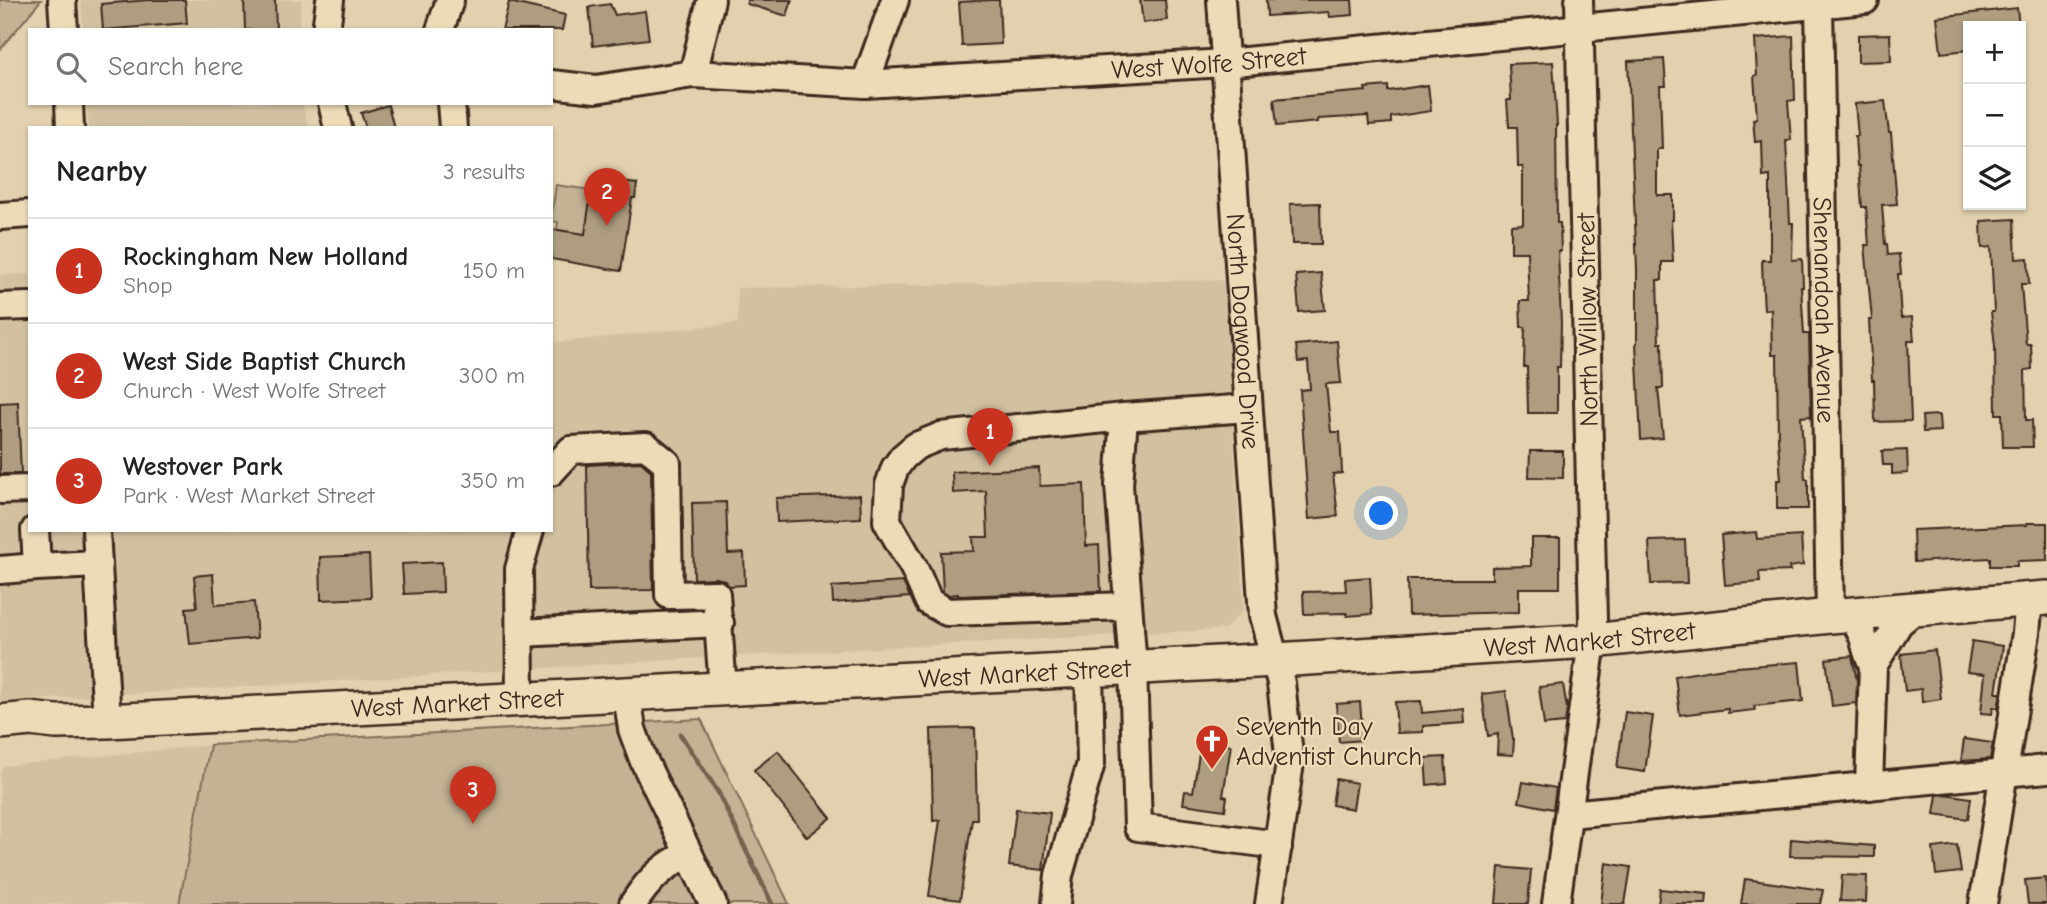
<!DOCTYPE html>
<html lang="en">
<head>
<meta charset="utf-8">
<style>
  :root { --surface:#fff; --page:#f2f2f2; --text:#222; --muted:#767676; --line:#e0e0e0; --accent:#c8321e }
  body { margin:0; font-family:"Comic Neue",sans-serif; background:var(--page); color:var(--text) }
  .controls { position:absolute; right:21px; top:21px; display:grid; overflow:hidden; border-radius:0px; box-shadow:0 2px 5px #0004 }
  .controls button { width:63px; height:63px; display:grid; place-items:center; padding:0; border:0; border-bottom:2px solid var(--line); background:var(--surface); color:var(--text); font:35px sans-serif }
  .you { position:absolute; left:1382px; top:514px; width:24px; height:24px; margin:-18px; border:5px solid #fff; border-radius:50%; background:#1a73e8; box-shadow:0 0 0 10px #1a73e833 }
  .badge { display:grid; place-items:center; width:46px; height:46px; border-radius:50%; background:var(--accent); color:#fff; font-size:23px; font-weight:700 }
  .pin { position:absolute; translate:-50% -58px; filter:drop-shadow(0 2px 4px #0008) }
  .pin::after { content:''; position:absolute; top:37px; width:24px; height:21px; background:inherit; clip-path:polygon(0 0,100% 0,50% 100%) }
  .list { margin:0; padding:0; list-style:none }
  h2 { display:flex; justify-content:space-between; align-items:center; height:91px; margin:0; padding:0 28px; font-size:30px }
  h2 small { font-size:23px; font-weight:400; color:var(--muted) }
  .list li { display:grid; grid-template-columns:46px 1fr auto; gap:21px; align-items:center; box-sizing:border-box; height:105px; padding:0 28px; border-top:2px solid var(--line) }
  .list b { display:block; font-size:26px; white-space:nowrap }
  .list p { margin:0; font-size:23px; white-space:nowrap; color:var(--muted) }
  .list em { font-size:23px; font-style:normal; color:var(--muted) }
  .icon { flex:none; width:38px; height:38px; fill:none; stroke:currentColor; stroke-width:2; stroke-linecap:round; stroke-linejoin:round }
  .map { position:relative; flex:none; width:2047px; height:904px; overflow:hidden }
  .search { position:absolute; background:var(--surface); box-shadow:0 2px 5px #0004; left:28px; top:28px; width:525px; height:77px; display:flex; align-items:center; gap:18px; box-sizing:border-box; padding:0 24px; border-radius:0px; color:var(--muted); font-size:26px }
  .panel { position:absolute; background:var(--surface); box-shadow:0 2px 5px #0004; left:28px; top:126px; width:525px; height:406px; border-radius:0px }
  .map>svg:first-child { display:block }
</style>
</head>
<body>
<div class="map">
<svg width="2047" height="904" viewBox="0 0 2047 904">
  <rect width="100%" height="100%" fill="#e2d0af"/>
  <filter id="ink" filterUnits="userSpaceOnUse"><feTurbulence type="fractalNoise" baseFrequency=".0143" numOctaves="2"/><feDisplacementMap in="SourceGraphic" scale="14" xChannelSelector="R" yChannelSelector="G"/><feConvolveMatrix kernelMatrix="1 2 1 2 8 2 1 2 1" color-interpolation-filters="sRGB"/></filter>
  <g filter="url(#ink)">
    <g fill="#d2c1a1">
      <polygon points="81,0 302,0 298,30 83,30"/>
      <polygon points="87,103 302,103 309,128 89,128"/>
      <polygon points="30,274 30,530 551,530 551,343 738,323 737,288 1224,280 1244,609 1225,629 752,655 0,702 0,275"/>
      <polygon points="210,745 179,904 0,904 0,775 3,766"/>
    </g>
    <g fill="#c3b294" stroke="#7f6e59" stroke-width="2">
      <polygon points="0,0 41,0 0,50"/>
      <polygon points="556,185 592,190 584,241 557,230 558,222 551,221"/>
      <polygon points="701,719 789,904 179,904 210,745"/>
    </g>
    <g fill="none" stroke-linecap="round" stroke-linejoin="round">
      <polyline stroke="#756450" stroke-width="5" points="680,734 718,792 772,904"/>
    </g>
    <g fill="#ae9d81" stroke="#3b2a1e" stroke-width="2">
      <polygon points="149,0 185,0 187,23 103,30 101,4"/>
      <polygon points="244,0 275,0 276,30 245,30"/>
      <polygon points="747,0 792,0 787,16 747,4"/>
      <polygon points="991,0 999,0 1001,44 962,46 959,2"/>
      <polygon points="1140,0 1165,0 1167,20 1143,23"/>
      <polygon points="1266,0 1352,0 1353,15 1330,17 1329,12 1267,16"/>
      <polygon points="509,2 565,15 562,30 502,30"/>
      <polygon points="610,4 615,15 645,11 649,39 593,46 589,7"/>
      <polygon points="2017,8 2019,26 1968,26 1968,50 1941,53 1937,17"/>
      <polygon points="1890,34 1891,61 1858,62 1858,35"/>
      <polygon points="1793,36 1795,100 1788,101 1791,140 1786,140 1790,223 1793,223 1792,260 1802,259 1803,287 1801,287 1804,334 1809,334 1811,416 1801,417 1805,479 1808,479 1808,509 1777,509 1777,480 1781,480 1778,440 1777,355 1772,355 1771,309 1764,310 1763,292 1762,260 1770,260 1770,176 1763,177 1762,141 1755,142 1753,119 1757,118 1754,76 1757,75 1755,39"/>
      <polygon points="1664,59 1666,86 1660,86 1662,149 1657,149 1657,195 1673,195 1673,220 1671,220 1673,262 1662,262 1662,280 1657,280 1659,343 1662,343 1663,388 1658,388 1663,438 1641,440 1636,343 1637,343 1637,269 1628,61"/>
      <polygon points="1553,62 1557,125 1556,125 1557,223 1560,223 1561,251 1558,251 1561,323 1560,367 1557,367 1557,413 1528,413 1527,367 1524,367 1525,327 1521,327 1520,301 1529,301 1527,252 1511,252 1511,225 1523,224 1523,167 1518,167 1517,127 1509,127 1507,100 1511,100 1509,64"/>
      <polygon points="1428,85 1431,111 1391,117 1391,123 1369,125 1368,116 1318,119 1318,122 1277,126 1274,99 1366,91 1365,88 1388,86 1388,91"/>
      <polygon points="1885,101 1889,133 1891,133 1897,204 1882,205 1885,244 1887,244 1888,255 1899,254 1901,274 1898,274 1901,318 1912,317 1914,341 1908,341 1911,421 1875,422 1874,380 1872,380 1869,320 1872,320 1865,245 1869,245 1866,207 1862,207 1859,166 1857,166 1855,136 1858,136 1855,104"/>
      <polygon points="388,105 394,128 366,128 361,113"/>
      <polygon points="593,179 637,184 635,198 632,198 621,271 551,259 551,229 585,234"/>
      <polygon points="1320,203 1321,244 1292,244 1290,204"/>
      <polygon points="2014,219 2016,259 2028,258 2029,284 2021,284 2026,344 2031,344 2032,369 2025,370 2026,420 2032,420 2033,447 2003,447 2002,414 1996,414 1995,346 1991,312 1994,312 1991,247 1982,248 1981,221"/>
      <polygon points="1321,273 1325,310 1299,312 1296,275"/>
      <polygon points="1337,341 1341,383 1326,384 1331,432 1340,432 1342,473 1333,474 1338,516 1309,519 1300,390 1310,389 1308,361 1298,362 1296,345"/>
      <polygon points="18,402 21,474 0,474 0,403"/>
      <polygon points="1939,415 1940,431 1923,432 1922,416"/>
      <polygon points="1907,450 1908,473 1892,474 1892,465 1883,465 1882,451"/>
      <polygon points="1530,451 1563,451 1563,478 1529,477"/>
      <polygon points="641,462 651,471 653,590 589,591 587,465"/>
      <polygon points="1039,468 1040,486 1084,484 1086,546 1099,545 1101,591 958,596 958,594 948,595 943,592 941,552 974,551 973,537 988,537 986,491 953,493 952,472"/>
      <polygon points="860,495 861,518 777,522 776,498"/>
      <polygon points="726,502 728,554 744,553 745,585 729,586 724,580 716,578 694,579 692,503"/>
      <polygon points="2027,523 2047,523 2047,560 2017,561 2017,566 1990,566 1990,558 1914,562 1913,530 2027,525"/>
      <polygon points="1756,532 1757,539 1801,536 1803,565 1789,567 1790,571 1759,572 1760,582 1725,585 1721,535"/>
      <polygon points="1531,538 1560,538 1560,588 1519,588 1519,612 1408,615 1407,579 1492,579 1492,567 1531,566"/>
      <polygon points="1685,540 1687,583 1651,584 1649,541"/>
      <polygon points="369,555 371,598 321,600 320,557"/>
      <polygon points="442,562 443,592 404,594 402,564"/>
      <polygon points="213,574 215,605 254,602 257,638 190,644 186,608 197,607 194,576"/>
      <polygon points="1370,577 1372,614 1347,616 1347,613 1304,614 1303,592 1346,591 1345,579"/>
      <polygon points="903,582 910,597 833,603 832,587"/>
      <polygon points="1972,641 2003,646 1996,693 2001,693 1998,708 1993,707 1992,714 1981,713 1985,674 1967,672"/>
      <polygon points="1935,650 1941,699 1922,702 1921,689 1905,691 1901,654"/>
      <polygon points="1852,656 1857,681 1856,703 1832,706 1826,659"/>
      <polygon points="1799,662 1803,701 1754,706 1755,710 1728,713 1728,709 1680,715 1675,676 1724,668"/>
      <polygon points="1563,684 1567,709 1565,723 1544,725 1539,687"/>
      <polygon points="1506,691 1513,739 1514,739 1513,755 1497,754 1498,734 1488,736 1482,694"/>
      <polygon points="1421,701 1422,713 1464,709 1465,723 1423,726 1423,732 1397,733 1395,702"/>
      <polygon points="1360,702 1363,740 1339,742 1336,704"/>
      <polygon points="1625,712 1653,716 1645,772 1617,768"/>
      <polygon points="975,728 977,819 972,819 960,900 929,896 940,820 933,821 931,729"/>
      <polygon points="1964,739 1993,743 1990,759 1961,761"/>
      <polygon points="1201,741 1231,745 1223,796 1227,797 1225,810 1183,804 1185,791 1193,792"/>
      <polygon points="778,751 831,818 807,837 754,770"/>
      <polygon points="1445,757 1447,783 1427,785 1425,758"/>
      <polygon points="1336,779 1357,783 1353,809 1332,805"/>
      <polygon points="1523,782 1556,788 1553,809 1519,802"/>
      <polygon points="1944,794 1971,798 1968,819 1934,814 1937,795"/>
      <polygon points="1016,809 1050,813 1043,870 1009,866"/>
      <polygon points="1791,839 1874,846 1874,857 1790,856"/>
      <polygon points="1957,845 1961,872 1936,875 1933,848"/>
      <polygon points="1606,863 1631,867 1625,904 1601,904"/>
      <polygon points="1499,867 1531,870 1528,904 1496,904"/>
      <polygon points="1842,875 1867,876 1866,902 1840,901"/>
      <polygon points="2046,878 2047,904 2028,904 2025,880"/>
      <polygon points="1745,879 1823,890 1820,904 1741,904"/>
      <polygon points="1660,889 1707,894 1706,904 1658,904"/>
    </g>
    <g fill="none" stroke-linecap="round" stroke-linejoin="round">
      <g stroke="#3b2a1e" stroke-width="32">
        <g id="minor">
          <polyline points="62,0 64,30"/>
          <path id="s1" d="M1221 0 1263 616 1281 683 1290 763 1269 904"/>
          <path id="s2" d="M1819 4 1830 616"/>
          <polyline points="326,30 330,0"/>
          <polyline points="440,30 450,0"/>
          <polyline points="693,74 711,0"/>
          <path id="s3" d="M551 84 596 89 693 74 865 84 1225 63 1865 0"/>
          <polyline points="865,84 895,0"/>
          <polyline points="69,103 70,128"/>
          <polyline points="332,103 338,128"/>
          <polyline points="451,103 453,128"/>
          <polyline points="0,216 30,214"/>
          <polyline points="0,307 30,306"/>
          <polyline points="1124,417 1119,485 1133,667 1138,827 1263,843 1278,847"/>
          <polyline points="551,472 571,450 646,446 667,463 669,595 716,594 723,689"/>
          <polyline points="0,490 30,489"/>
          <polyline points="35,530 37,567 98,564"/>
          <polyline points="96,530 107,721"/>
          <polyline points="0,570 37,567"/>
          <polyline points="1128,606 947,612 929,602 914,568 887,521 889,485 895,468 903,457 916,446 941,436 1124,417 1248,408"/>
          <path d="M1851 614C1855 622 1861 630 1864 640 1866 649 1868 657 1873 666L1899 623 1917 608"/>
          <polyline points="520,633 720,623"/>
          <polyline points="627,694 632,729 643,759 713,904"/>
          <polyline points="520,699 519,569 530,530"/>
          <polyline points="1869,786 1873,666"/>
          <polyline points="1569,814 2047,769"/>
          <path d="M633 904C648 881 663 865 689 854"/>
          <polyline points="1056,904 1059,875 1091,763 1089,670"/>
          <polyline points="1556,904 1592,641 1593,620 1579,0"/>
          <polyline points="1983,904 2026,633 2029,599"/>
        </g>
      </g>
      <g stroke="#3b2a1e" stroke-width="38">
        <g id="major">
          <path id="s4" d="M0 722 30 719 56 722 107 721 1275 660 1592 641 1830 616 2047 598"/>
        </g>
      </g>
      <use href="#minor" stroke="#eddbb8" stroke-width="26"/>
      <use href="#major" stroke="#eddbb8" stroke-width="33"/>
    </g>
  </g>
  <defs>
    <g id="church-pin" transform="scale(1.75)"><path d="M0 17L-7.5 6A9.5 9.5 0 1 1 7.5 6Z" fill="#c8321e" stroke="#eddbb8"/><path d="M-1.2-6h2.4v3.5h3.3v2.4h-3.3V6h-2.4V-.1h-3.3v-2.4h3.3Z" fill="#fff"/></g>
  </defs>
  <g fill-rule="evenodd">
    <use href="#church-pin" x="1212" y="741"/>
  </g>
  <g text-anchor="middle" stroke-width="5" stroke-linejoin="round" paint-order="stroke">
    <g font-size="26" fill="#3b2a1e" stroke="#eddbb8">
      <text dy="9" stroke="none"><textPath href="#s3" startOffset="660">West Wolfe Street</textPath></text>
      <text dy="9" stroke="none"><textPath href="#s2" startOffset="306">Shenandoah Avenue</textPath></text>
      <text transform="translate(1587 320) rotate(-91)" y="9">North Willow Street</text>
      <text dy="9" stroke="none"><textPath href="#s1" startOffset="332">North Dogwood Drive</textPath></text>
      <text dy="9" stroke="none"><textPath href="#s4" startOffset="1592">West Market Street</textPath></text>
      <text dy="9" stroke="none"><textPath href="#s4" startOffset="1026">West Market Street</textPath></text>
      <text dy="9" stroke="none"><textPath href="#s4" startOffset="458">West Market Street</textPath></text>
    </g>
    <g font-size="26" fill="#3b2a1e" stroke="#eddbb8" text-anchor="start">
      <text x="1236" y="735">Seventh Day<tspan x="1236" dy="30">Adventist Church</tspan></text>
    </g>
  </g>
</svg>
<div class="controls">
<button>+</button>
<button>−</button>
<button><svg class="icon" aria-label="layers" viewBox="0 0 24 24"><path d="M12 4l9 5-9 5-9-5zM3 14l9 5 9-5"/></svg></button>
</div>
<div class="you"></div>
<div class="pin badge" style="left:990px;top:466px">1</div>
<div class="pin badge" style="left:607px;top:226px">2</div>
<div class="pin badge" style="left:473px;top:824px">3</div>
<div class="search"><svg class="icon" aria-label="search" viewBox="0 0 24 24"><circle cx="10" cy="10" r="6"/><path d="M15 15l6 6"/></svg>Search here</div>
<section class="panel">
<h2>Nearby<small>3 results</small></h2>
<ul class="list">
<li><span class="badge">1</span><div><b>Rockingham New Holland</b><p>Shop</p></div><em>150 m</em></li>
<li><span class="badge">2</span><div><b>West Side Baptist Church</b><p>Church · West Wolfe Street</p></div><em>300 m</em></li>
<li><span class="badge">3</span><div><b>Westover Park</b><p>Park · West Market Street</p></div><em>350 m</em></li>
</ul>
</section>
</div>
</body>
</html>
